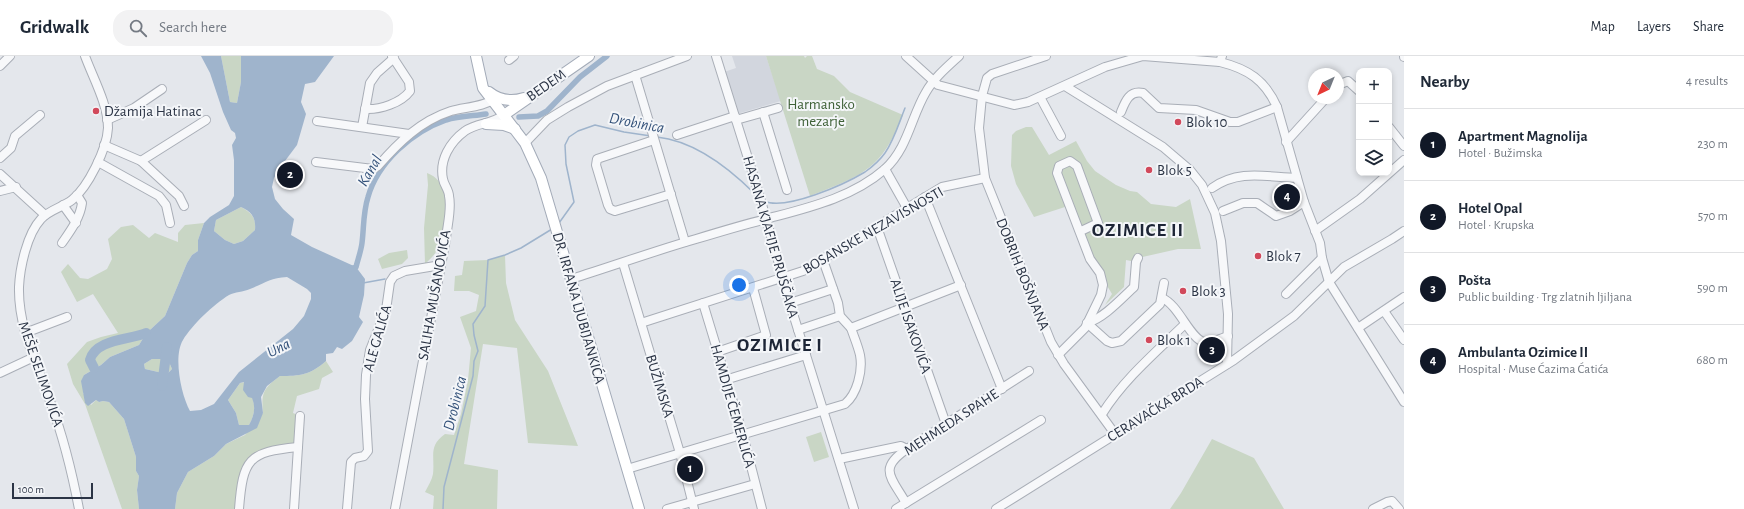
<!DOCTYPE html>
<html lang="en">
<head>
<meta charset="utf-8">
<style>
  :root { --surface:#fff; --page:#f2f2f3; --text:#1f2937; --muted:#747a83; --line:#e0e1e3; --accent:#111827 }
  body { margin:0; font-family:"Alegreya Sans",sans-serif; background:var(--page); color:var(--text) }
  .controls { position:absolute; right:12px; top:12px; display:grid; overflow:hidden; border-radius:8px; box-shadow:0 2px 6px #0003 }
  .controls button { width:36px; height:36px; display:grid; place-items:center; padding:0; border:0; border-bottom:1px solid var(--line); background:var(--surface); color:var(--text); font:20px sans-serif }
  .compass { position:absolute; left:1308px; top:12px; width:36px; height:36px; border-radius:50%; background:var(--surface); box-shadow:0 2px 6px #0003; rotate:223deg }
  .scale { position:absolute; left:12px; bottom:10px; width:81px; box-sizing:border-box; padding-left:4px; border:2px solid #2b3445; border-top:0; font-size:11px; line-height:14px; white-space:nowrap; color:#2b3445; -webkit-text-stroke:3px #f4f6f9; paint-order:stroke }
  .you { position:absolute; left:739px; top:229px; width:14px; height:14px; margin:-10px; border:3px solid #fff; border-radius:50%; background:#1a73e8; box-shadow:0 0 0 6px #1a73e833 }
  .badge { display:grid; place-items:center; width:26px; height:26px; border-radius:50%; background:var(--accent); color:#fff; font-size:13px; font-weight:700 }
  .pin { position:absolute; translate:-50% -50%; border:2px solid #fff; box-shadow:0 1px 4px #0006 }
  .list { margin:0; padding:0; list-style:none }
  h2 { display:flex; justify-content:space-between; align-items:center; height:52px; margin:0; padding:0 16px; font-size:17px }
  h2 small { font-size:13px; font-weight:400; color:var(--muted) }
  .list li { display:grid; grid-template-columns:26px 1fr auto; gap:12px; align-items:center; box-sizing:border-box; height:72px; padding:0 16px; border-top:1px solid var(--line) }
  .list b { display:block; font-size:15px; white-space:nowrap }
  .list p { margin:0; font-size:13px; white-space:nowrap; color:var(--muted) }
  .list em { font-size:13px; font-style:normal; color:var(--muted) }
  .icon { flex:none; width:22px; height:22px; fill:none; stroke:currentColor; stroke-width:2; stroke-linecap:round; stroke-linejoin:round }
  .map { position:relative; flex:none; width:1404px; height:453px; overflow:hidden }
  header { display:flex; align-items:center; gap:24px; box-sizing:border-box; height:56px; padding:0 20px; background:var(--surface); border-bottom:1px solid var(--line) }
  header strong { font-size:19px }
  nav { display:flex; gap:22px; margin-inline-start:auto; font-size:14px }
  .search { width:280px; height:36px; background:var(--page); display:flex; align-items:center; gap:10px; box-sizing:border-box; padding:0 14px; border-radius:16px; color:var(--muted); font-size:15px }
  main { display:flex }
  aside { flex:1; background:var(--surface) }
  .map>svg:first-child { display:block }
</style>
</head>
<body>
<header>
<strong>Gridwalk</strong>
<div class="search"><svg class="icon" aria-label="search" viewBox="0 0 24 24"><circle cx="10" cy="10" r="6"/><path d="M15 15l6 6"/></svg>Search here</div>
<nav><a>Map</a><a>Layers</a><a>Share</a></nav>
</header>
<main>
<div class="map">
<svg width="1404" height="453" viewBox="0 0 1404 453">
  <rect width="100%" height="100%" fill="#e4e7ec"/>
  <polygon fill="#d2d6de" points="732,0 766,0 781,45 737,58 724,16 736,12"/>
  <g fill="#c9d6c5">
    <polygon points="221,0 241,0 241,26 237,47 230,46"/>
    <path d="M766 0H804L805 2 807 0H812L817 13 834 20 850 36 903 59C881 114 863 119 810 140Z"/>
    <polygon points="1026,71 1032,71 1049,99 1076,85 1087,105 1095,115 1116,129 1130,135 1137,136 1151,148 1176,151 1190,143 1201,193 1178,193 1138,202 1136,206 1126,204 1124,231 1105,249 1112,238 1100,218 1087,206 1084,199 1073,157 1065,151 1034,161 1016,128 1011,110 1012,79 1016,75"/>
    <path d="M427 117C436 120 444 129 446 139 448 151 442 183 437 194 434 200 429 204 425 208L424 172 428 129Z"/>
    <path d="M241 151C252 157 256 162 255 174L243 185 234 188 225 184 214 175 216 164Z"/>
    <polygon points="204,167 198,184 198,195 192,199 187,207 165,260 151,273 147,276 139,289 110,301 101,309 84,319 83,337 91,349 96,344 99,346 103,345 109,346 124,363 136,401 136,415 139,420 137,434 139,453 122,453 85,348 73,328 67,308 87,286 101,281 118,277 93,238 77,246 61,216 68,208 80,222 88,223 107,213 112,203 108,183 121,171 133,169 149,182 155,177 178,186 178,177 185,169"/>
    <polygon points="407,194 408,202 402,208 382,213 378,203 389,197"/>
    <path d="M505 199 506 227 515 264 548 315 578 390 528 387 517 292 483 288 464 408 498 414 497 453H433L434 440 425 436C428 430 432 424 433 418 435 400 428 390 445 378L454 379 461 358 468 324 471 292 460 261 476 255 479 239 469 235H454L455 220 462 219 464 205 488 204Z"/>
    <polygon points="152,303 160,303 169,306 172,313 167,318 145,313 144,308"/>
    <path d="M326 305 333 316 322 322 319 333 297 340 293 357 300 360 298 391 273 394 250 406 239 453H175L177 437 188 416 214 400 226 388 245 379 263 357C261 336 264 332 280 320 300 320 310 319 326 305Z"/>
    <path d="M245 326C253 342 259 351 249 369H239L236 357 228 344 240 327Z"/>
    <polygon points="821,376 829,401 814,406 806,381"/>
    <polygon points="1212,383 1254,402 1284,453 1170,453 1181,437"/>
  </g>
  <path fill="#9fb4cc" fill-rule="evenodd" d="M201 0H221L230 46 237 47 241 26V0H334L315 26 305 28 301 46 306 58 297 89 279 113 274 122 272 131 275 143 283 153 294 163 291 179 312 191 356 211 365 223 364 239 359 261 363 266 352 285 342 293 337 291 333 297 326 298V305C310 319 300 320 280 320L267 330 261 341 263 357 257 372 226 388 214 400 188 416 177 437 175 453H139L137 434 139 420 136 415V401L124 363 109 346 103 345 99 346 96 344 88 350 85 347 81 325 84 319 101 309 110 301 139 289 147 276 151 273 165 260 187 207 192 199 198 195V184L204 167 210 161 229 149 234 140V104L232 89 236 82 235 77 231 74 223 56 210 17ZM241 151C252 156 256 162 255 174L243 185 234 188 225 184 214 175 216 164ZM287 221 307 233 311 237V243L304 260 293 273 239 316 214 348 201 354 190 355C181 339 173 300 183 284 192 269 214 248 229 239 235 236 243 236 250 233 265 227 270 222 287 221ZM152 303H160L169 306 172 313 167 318 145 313 144 308ZM244 326 243 334 248 341 252 342C256 352 254 360 249 369H239L236 357 228 344 240 327Z"/>
  <g fill="none" stroke-linecap="round" stroke-linejoin="round">
    <g stroke="#9fb4cc" stroke-width="1.5">
      <path d="M657 81C695 85 729 112 755 138"/>
      <path d="M764 145C786 155 845 128 865 116 872 111 880 104 885 97 894 84 899 67 905 52"/>
      <polyline points="559,167 574,146 566,108 565,89 569,81 578,75 595,69 624,76 651,80"/>
      <polyline points="363,227 385,223"/>
      <polyline points="443,453 444,431 473,320 474,305 478,295 474,279 473,268 485,250 488,204 505,199 521,192 552,173"/>
    </g>
    <g stroke="#9fb4cc" stroke-width="5.5">
      <polyline points="519,61 538,60 547,55 580,21 607,0"/>
      <path d="M350 213 356 211C358 203 361 195 362 187 364 171 363 157 368 141 378 106 412 76 446 64 459 60 473 60 486 58"/>
    </g>
    <g stroke="#9fb4cc" stroke-width="10">
      <path d="M94 312 90 304C95 283 130 284 146 277"/>
      <polyline points="162,330 167,291"/>
    </g>
    <g stroke="#a9aeb7" stroke-width="10">
      <g id="minor">
        <polyline points="716,0 757,131 795,264 854,453"/>
        <polyline points="906,0 938,29 1014,49 1028,46 1105,11 1143,0 1220,6"/>
        <polyline points="1046,0 992,18 987,22 982,40 979,72 985,122 1051,286 1064,308 1115,378"/>
        <path d="M1222 0 1220 6C1248 13 1265 24 1277 51L1304 146 1320 187 1322 202 1329 226 1404 346"/>
        <polyline points="1404,0 1404,1"/>
        <polyline points="509,4 514,0"/>
        <polyline points="0,10 10,0"/>
        <polyline points="635,19 685,186"/>
        <polyline points="1338,29 1348,25 1359,35"/>
        <polyline points="1065,30 1163,91 1190,114 1202,129 1215,157 1221,185 1228,258 1227,308"/>
        <polyline points="1040,41 1061,80"/>
        <path d="M365 53C380 54 401 47 410 35L409 26 392 0"/>
        <polyline points="763,56 787,134"/>
        <path d="M1121 56C1125 46 1129 34 1143 37L1159 52 1196 54 1230 66H1238L1277 51"/>
        <polyline points="107,64 134,52 162,33"/>
        <polyline points="736,64 778,52"/>
        <polyline points="317,65 409,78"/>
        <polyline points="362,71 370,27 377,17 394,2"/>
        <polyline points="1389,71 1404,90"/>
        <polyline points="677,79 735,60"/>
        <polyline points="654,84 597,103 596,109 608,149 610,153 615,155 671,138"/>
        <polyline points="1286,86 1326,42"/>
        <polyline points="525,87 547,64 568,51 607,30 687,0"/>
        <polyline points="104,89 141,105 179,140 184,150"/>
        <polyline points="0,102 11,92 15,80 40,59"/>
        <polyline points="141,105 206,64"/>
        <polyline points="98,106 159,140 166,149 170,167"/>
        <path d="M316 106 373 113 378 110C398 87 420 65 451 55 466 51 483 51 497 42"/>
        <polyline points="885,113 907,152"/>
        <polyline points="0,118 45,159"/>
        <path d="M1212 132C1239 113 1266 121 1297 122"/>
        <polyline points="0,135 16,131"/>
        <polyline points="925,141 1002,333"/>
        <polyline points="63,149 76,167"/>
        <polyline points="1223,155 1243,147 1257,147 1276,160 1290,155 1304,146"/>
        <polyline points="877,171 946,368"/>
        <polyline points="1315,175 1360,143 1404,104"/>
        <path d="M62 187C71 174 80 162 82 147L77 139"/>
        <polyline points="823,204 838,247 840,260 851,272"/>
        <polyline points="623,207 680,397 694,453"/>
        <path d="M571 223C613 210 654 195 696 183 719 176 742 169 766 163 807 152 852 142 885 113 908 92 911 61 926 36 934 22 947 11 959 0"/>
        <polyline points="1286,238 1322,202"/>
        <path d="M1162 242C1179 249 1190 283 1204 286 1210 288 1222 282 1228 280"/>
        <polyline points="703,247 743,379 762,453"/>
        <polyline points="790,247 833,233"/>
        <polyline points="1384,255 1404,284"/>
        <polyline points="641,267 803,215 942,131 985,122"/>
        <polyline points="1087,267 1107,285 1112,287 1121,285 1160,248 1164,227"/>
        <path d="M1087 267C1104 262 1121 243 1134 231L1136 206 1138 202"/>
        <polyline points="1358,272 1404,241"/>
        <polyline points="798,274 840,260"/>
        <polyline points="25,277 67,261"/>
        <polyline points="717,296 766,279 753,232"/>
        <polyline points="1058,299 1085,272 1101,239 1103,229 1100,217 1090,203 1057,117 1059,110 1070,105 1077,110 1098,167 1081,175"/>
        <polyline points="0,317 34,301"/>
        <polyline points="725,324 806,299"/>
        <path d="M1102 358C1124 323 1155 297 1185 268"/>
        <polyline points="839,403 901,390 907,393"/>
        <path d="M627 413 845 348C857 338 863 315 860 299 858 290 854 281 851 272L961 229"/>
        <path d="M906 447C892 422 877 413 907 393L1029 315"/>
        <path d="M79 453C72 416 63 380 50 345 37 308 18 272 19 231 20 211 27 178 41 163 49 154 63 151 72 144 88 131 107 93 108 72 108 48 93 22 85 0"/>
        <path d="M239 453C243 403 248 396 298 391"/>
        <polyline points="294,453 300,360"/>
        <polyline points="347,453 351,406 355,402 364,400 368,395 365,343 366,319 370,294 386,254 390,226 394,220 405,215 441,209"/>
        <path d="M395 453 446 183C447 170 452 153 449 140 449 134 444 129 443 123 439 104 450 86 465 75 478 66 490 69 504 59"/>
        <polyline points="667,453 755,428"/>
        <polyline points="896,453 1041,364"/>
        <polyline points="996,453 1234,304 1294,260 1344,211 1392,183 1404,175"/>
        <polyline points="1373,453 1387,446 1392,445 1399,453"/>
      </g>
    </g>
    <g stroke="#a3abb8" stroke-width="12">
      <g id="major">
        <polyline points="476,0 483,32 525,87 541,122 639,453"/>
        <path d="M489 36C500 45 511 46 524 42"/>
        <polyline points="504,59 589,0"/>
        <polyline points="486,68 504,69 515,73"/>
      </g>
    </g>
    <use href="#minor" stroke="#f7f8fa" stroke-width="8"/>
    <use href="#major" stroke="#fff" stroke-width="10"/>
  </g>
  <g fill="#d1495b" stroke="#f4f6f9" stroke-width="1.5">
    <circle cx="96" cy="55" r="4"/>
    <circle cx="1178" cy="66" r="4"/>
    <circle cx="1149" cy="114" r="4"/>
    <circle cx="1258" cy="200" r="4"/>
    <circle cx="1183" cy="235" r="4"/>
    <circle cx="1149" cy="284" r="4"/>
  </g>
  <g text-anchor="middle" stroke-width="4" stroke-linejoin="round" paint-order="stroke">
    <g font-size="15" fill="#2b3445" stroke="#f4f6f9">
      <text transform="translate(546 29) rotate(-35)" y="5">BEDEM</text>
      <text transform="translate(873 174) rotate(-30)" y="5">BOSANSKE NEZAVISNOSTI</text>
      <text transform="translate(771 181) rotate(74)" y="5">HASANA KJAFIJE PRUŠČAKA</text>
      <text transform="translate(1023 218) rotate(68)" y="5">DOBRIH BOŠNJANA</text>
      <text transform="translate(434 239) rotate(-80)" y="5">SALIHA MUŠANOVIĆA</text>
      <text transform="translate(579 252) rotate(74)" y="5">DR. IRFANA LJUBIJANKIĆA</text>
      <text transform="translate(911 270) rotate(71)" y="5">ALIJE ISAKOVIĆA</text>
      <text transform="translate(377 282) rotate(-74)" y="5">ALE GALIĆA</text>
      <text transform="translate(41 318) rotate(71)" y="5">MEŠE SELIMOVIĆA</text>
      <text transform="translate(660 330) rotate(73)" y="5">BUŽIMSKA</text>
      <text transform="translate(733 350) rotate(74)" y="5">HAMDIJE ČEMERLIĆA</text>
      <text transform="translate(1155 353) rotate(-32)" y="5">CERAVAČKA BRDA</text>
      <text transform="translate(951 366) rotate(-33)" y="5">MEHMEDA SPAHE</text>
    </g>
    <g font-size="15" fill="#3f6138" stroke="#f4f6f9">
      <text x="821" y="53">Harmansko<tspan x="821" dy="17">mezarje</tspan></text>
    </g>
    <g font-size="15" fill="#2b3445" stroke="#f4f6f9" text-anchor="start">
      <text x="104" y="60">Džamija Hatinac</text>
      <text x="1186" y="71">Blok 10</text>
      <text x="1157" y="119">Blok 5</text>
      <text x="1266" y="205">Blok 7</text>
      <text x="1191" y="240">Blok 3</text>
      <text x="1157" y="289">Blok 1</text>
    </g>
    <g font-size="16" font-style="italic" fill="#34527a" stroke="#f4f6f9">
      <text transform="translate(637 66) rotate(11)" y="6">Drobinica</text>
      <text transform="translate(369 114) rotate(-60)" y="6">Kanal</text>
      <text transform="translate(278 291) rotate(-27)" y="6">Una</text>
      <text transform="translate(454 347) rotate(-76)" y="6">Drobinica</text>
    </g>
    <g font-size="19" font-weight="bold" letter-spacing="1" fill="#1d2536" stroke="#f4f6f9">
      <text x="1138" y="180">OZIMICE II</text>
      <text x="780" y="295">OZIMICE I</text>
    </g>
  </g>
</svg>
<div class="controls">
<button>+</button>
<button>−</button>
<button><svg class="icon" aria-label="layers" viewBox="0 0 24 24"><path d="M12 4l9 5-9 5-9-5zM3 14l9 5 9-5"/></svg></button>
</div>
<svg class="compass" viewBox="-18 -18 36 36"><path d="M0-13l5 13h-10z" fill="#e53935"/><path d="M0 13l5-13h-10z" fill="#747a83"/></svg>
<div class="scale">100 m</div>
<div class="you"></div>
<div class="pin badge" style="left:690px;top:413px">1</div>
<div class="pin badge" style="left:290px;top:119px">2</div>
<div class="pin badge" style="left:1212px;top:294px">3</div>
<div class="pin badge" style="left:1287px;top:141px">4</div>
</div>
<aside>
<h2>Nearby<small>4 results</small></h2>
<ul class="list">
<li><span class="badge">1</span><div><b>Apartment Magnolija</b><p>Hotel · Bužimska</p></div><em>230 m</em></li>
<li><span class="badge">2</span><div><b>Hotel Opal</b><p>Hotel · Krupska</p></div><em>570 m</em></li>
<li><span class="badge">3</span><div><b>Pošta</b><p>Public building · Trg zlatnih ljiljana</p></div><em>590 m</em></li>
<li><span class="badge">4</span><div><b>Ambulanta Ozimice II</b><p>Hospital · Muse Ćazima Ćatića</p></div><em>680 m</em></li>
</ul>
</aside>
</main>
</body>
</html>
